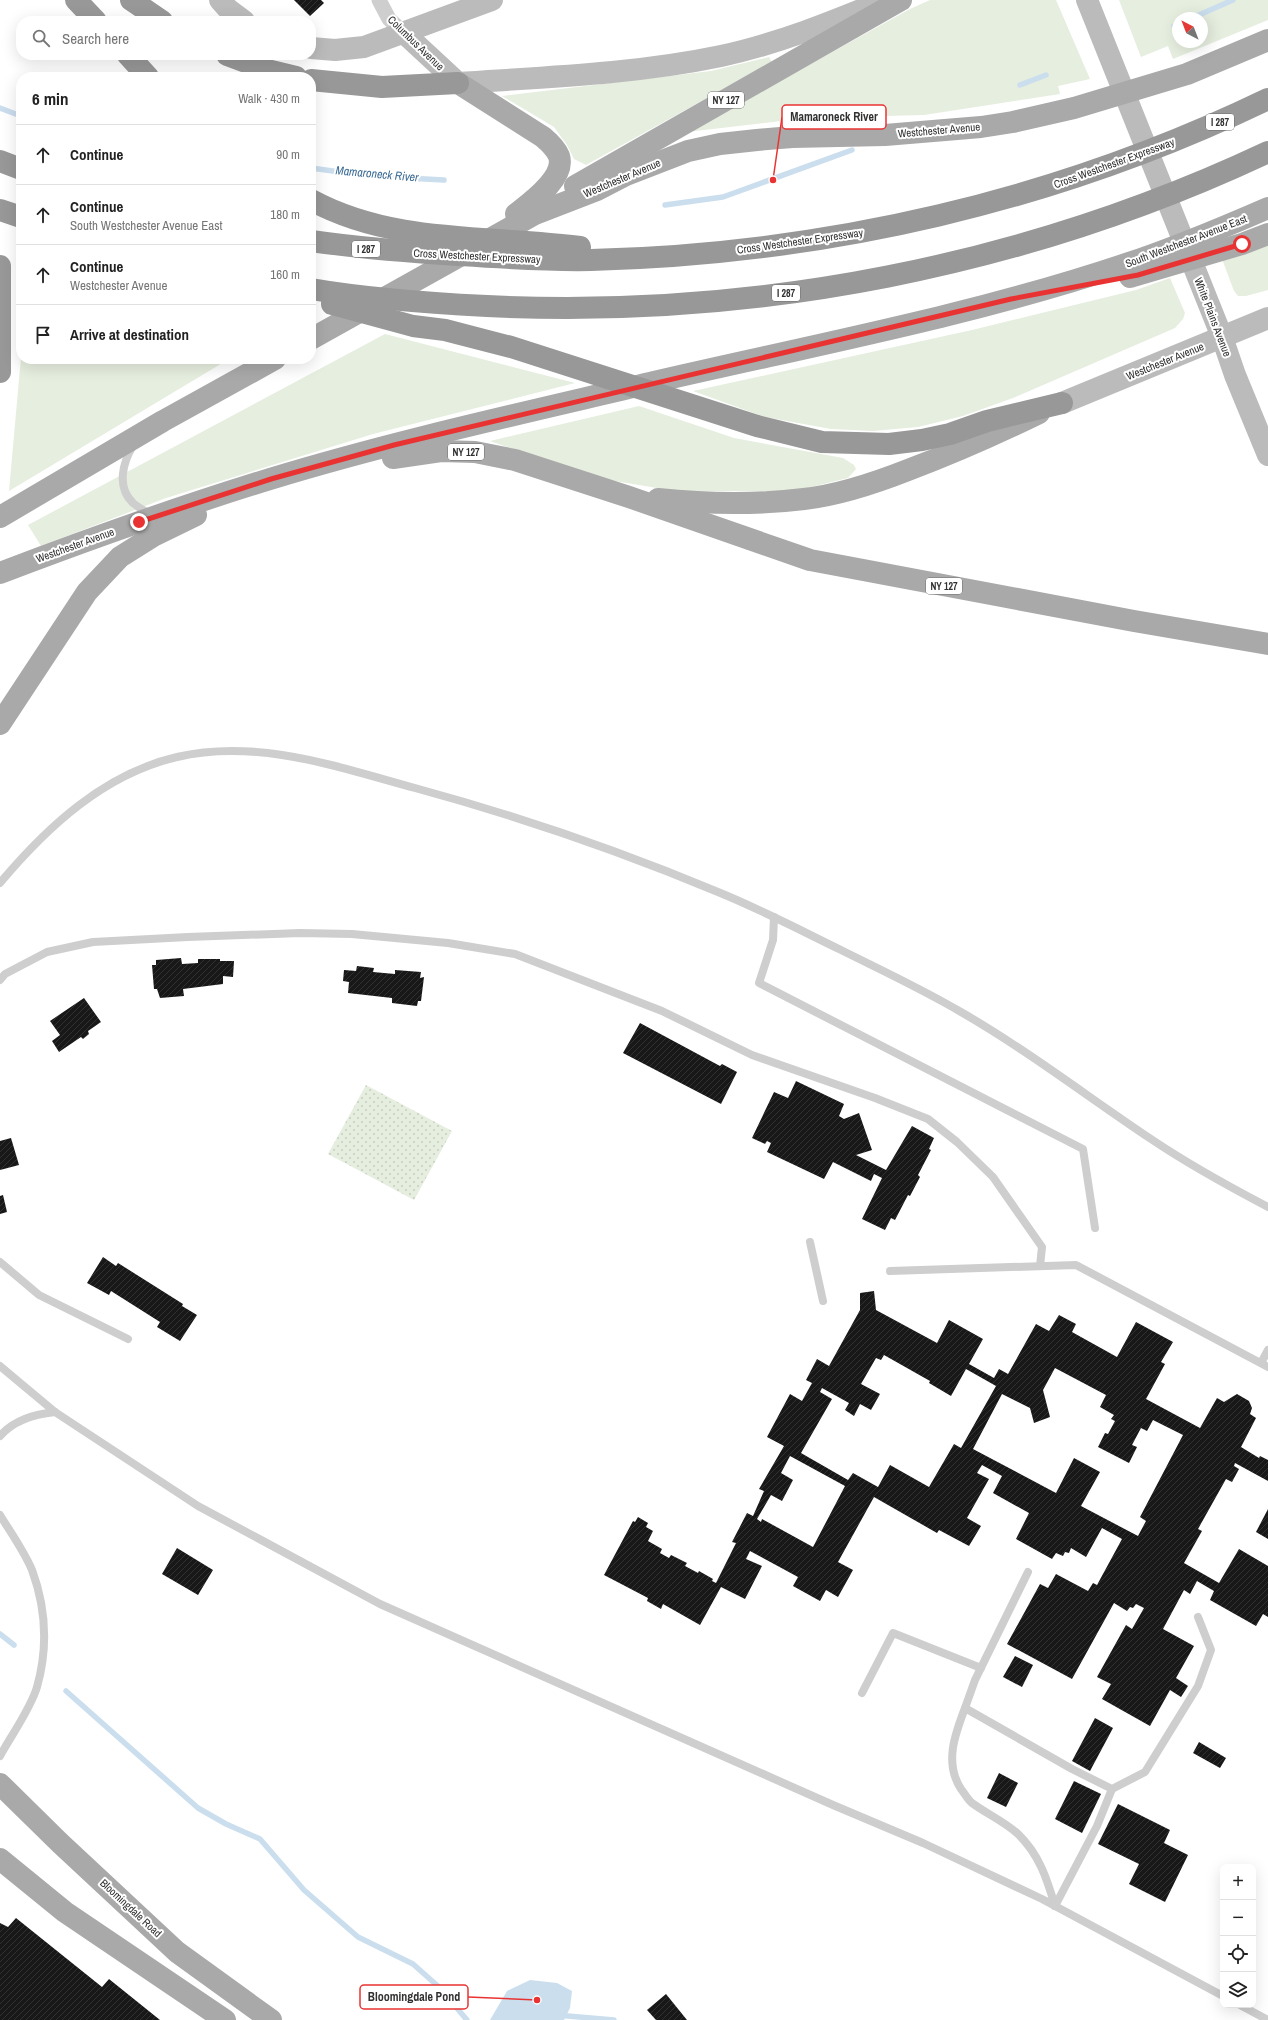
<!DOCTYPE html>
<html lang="en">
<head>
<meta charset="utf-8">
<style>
  :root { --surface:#fff; --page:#f6f6f6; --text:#222; --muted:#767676; --line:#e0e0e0 }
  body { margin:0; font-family:"Archivo Narrow",sans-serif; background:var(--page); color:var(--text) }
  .controls { position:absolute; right:12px; bottom:12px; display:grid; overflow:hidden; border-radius:8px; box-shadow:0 4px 16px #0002 }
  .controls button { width:36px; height:36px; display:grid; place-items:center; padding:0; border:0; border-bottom:1px solid var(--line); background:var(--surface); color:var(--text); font:20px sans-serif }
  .compass { position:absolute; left:1172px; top:12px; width:36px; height:36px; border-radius:50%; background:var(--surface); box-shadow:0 4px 16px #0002; rotate:318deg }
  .stop { position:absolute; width:12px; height:12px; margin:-9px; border:3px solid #e93332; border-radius:50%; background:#fff }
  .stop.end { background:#e93332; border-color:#fff; box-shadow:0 1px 4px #0008 }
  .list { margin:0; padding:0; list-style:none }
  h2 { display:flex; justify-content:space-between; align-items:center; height:52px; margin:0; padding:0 16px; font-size:17px }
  h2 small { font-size:13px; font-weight:400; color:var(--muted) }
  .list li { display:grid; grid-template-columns:26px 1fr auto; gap:12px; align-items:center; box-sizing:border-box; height:60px; padding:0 16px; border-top:1px solid var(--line) }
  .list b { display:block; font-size:15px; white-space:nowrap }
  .list p { margin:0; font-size:13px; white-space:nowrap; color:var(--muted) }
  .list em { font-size:13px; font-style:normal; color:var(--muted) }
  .icon { flex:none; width:22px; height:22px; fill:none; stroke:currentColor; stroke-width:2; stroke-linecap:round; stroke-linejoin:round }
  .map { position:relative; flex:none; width:1268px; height:2020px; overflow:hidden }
  .search { position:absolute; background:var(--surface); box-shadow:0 4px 16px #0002; left:16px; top:16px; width:300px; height:44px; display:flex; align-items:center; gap:10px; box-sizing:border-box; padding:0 14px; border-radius:16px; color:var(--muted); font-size:15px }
  .panel { position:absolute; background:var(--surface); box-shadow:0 4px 16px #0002; left:16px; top:72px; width:300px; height:292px; border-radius:16px }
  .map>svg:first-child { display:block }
</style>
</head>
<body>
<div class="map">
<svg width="1268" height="2020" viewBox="0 0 1268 2020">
  <defs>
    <pattern id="park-dots" width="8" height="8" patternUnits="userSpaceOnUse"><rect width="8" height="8" fill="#e6eedf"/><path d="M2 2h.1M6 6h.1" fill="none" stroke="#c6cdc0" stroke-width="1.8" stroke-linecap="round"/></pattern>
    <pattern id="building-hatch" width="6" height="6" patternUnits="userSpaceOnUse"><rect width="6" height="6" fill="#181818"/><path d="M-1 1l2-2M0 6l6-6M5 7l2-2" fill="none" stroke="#313131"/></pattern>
  </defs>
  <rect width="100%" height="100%" fill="#fff"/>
  <g fill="#e6eedf" fill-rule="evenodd">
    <polygon points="930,0 1056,0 1090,79 1058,86 1060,94 924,115 808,118 687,132 910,9"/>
    <path d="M1119 0H1268V20L1173 59 1168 46 1141 57ZM1178 18H1202V42H1178Z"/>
    <polygon points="769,57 772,62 586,165 574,159 567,145 554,127 502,96 711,71"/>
    <polygon points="1268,242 1268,290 1246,296 1238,296 1234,291 1222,259"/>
    <polygon points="19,251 21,251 21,355"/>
    <polygon points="1170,278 1185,313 1183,319 1175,328 1013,398 963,416 918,427 873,431 831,429 765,417 693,391 972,330 1136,290"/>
    <polygon points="385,334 575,383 373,434 166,498 41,546 28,525"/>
    <polygon points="21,357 21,359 229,359 9,491"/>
    <polygon points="639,406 734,438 843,458 854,465 856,469 848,478 795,491 675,491 597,478 490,441"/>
  </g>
  <polygon fill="url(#park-dots)" points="366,1085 452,1131 414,1200 328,1154"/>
  <polygon fill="#cbdeee" points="530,1980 557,1983 572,1991 570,2008 564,2020 490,2020 507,1991"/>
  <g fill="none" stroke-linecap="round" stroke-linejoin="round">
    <g stroke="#cbdeee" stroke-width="5.5">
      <polyline points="1192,18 1233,0"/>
      <polyline points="1174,26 1178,24"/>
      <polyline points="1020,85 1046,75"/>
      <polyline points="0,108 21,116"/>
      <polyline points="311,168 369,176 444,180"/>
      <polyline points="665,205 723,197 852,150"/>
      <polyline points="0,1634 14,1645"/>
      <polyline points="66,1691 198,1808 226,1824 260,1839 304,1890 358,1937 413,1964 440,1988 467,2020"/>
      <polyline points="551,2020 556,2015 614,2020"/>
    </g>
  </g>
  <g fill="url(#building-hatch)" fill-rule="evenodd">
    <polygon points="294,0 321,0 324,3 310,16"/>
    <polygon points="181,958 182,964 198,963 198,959 220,959 220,961 234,961 233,977 223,976 223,984 183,989 184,996 160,998 157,989 154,989 152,965 156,965 156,960"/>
    <polygon points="357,966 374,968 373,972 395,974 395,970 421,972 420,978 424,977 421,1001 418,1001 417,1006 392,1003 392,998 348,993 349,982 343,981 344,970 356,971"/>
    <polygon points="84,998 101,1022 88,1031 89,1034 83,1039 81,1037 59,1052 52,1041 60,1035 50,1021"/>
    <polygon points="640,1023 720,1066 722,1064 737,1072 721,1104 623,1053"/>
    <polygon points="796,1081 844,1104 839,1116 844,1119 859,1113 872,1150 856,1155 886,1170 912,1126 934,1138 929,1149 931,1150 918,1175 920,1177 910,1196 908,1195 895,1220 891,1218 885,1230 862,1219 882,1178 874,1174 871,1181 833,1162 824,1179 767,1152 771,1143 767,1141 765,1144 752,1138 774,1092 788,1098"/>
    <polygon points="11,1138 19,1165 0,1170 0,1141"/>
    <polygon points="3,1195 7,1212 0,1214 0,1196"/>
    <polygon points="103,1257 116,1266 118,1263 183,1304 182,1306 197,1315 180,1341 157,1327 160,1322 111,1291 109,1295 87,1283"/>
    <path d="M874 1291 876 1310 937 1343 949 1320 983 1339 969 1364 994 1378 999 1369 1008 1374 1036 1324 1049 1331 1059 1315 1076 1324 1072 1332 1117 1357 1136 1322 1173 1342 1161 1362 1165 1364 1146 1399 1200 1428 1217 1398 1224 1402 1237 1394 1249 1401 1252 1408 1250 1414 1256 1418 1241 1447 1259 1458 1260 1456 1268 1460V1481L1235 1463 1234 1466 1239 1469 1232 1482 1226 1479 1198 1529 1202 1531 1184 1563 1219 1583 1239 1549 1268 1566V1617L1263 1614 1256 1626 1210 1600 1214 1591 1197 1581 1190 1594 1184 1590 1163 1629 1194 1646 1176 1678 1188 1686 1181 1697 1170 1690 1150 1726 1102 1699 1111 1684 1097 1677 1126 1625 1132 1629 1144 1608 1136 1604 1133 1608 1130 1607 1127 1611 1114 1603 1072 1679 1007 1644 1040 1584 1048 1588 1056 1574 1088 1591 1093 1583 1097 1585 1122 1539 1102 1528 1086 1557 1071 1548 1069 1553 1065 1552 1063 1556 1056 1553 1052 1559 1016 1539 1029 1513 993 1493 1002 1476 982 1465 977 1473 989 1479 967 1518 981 1526 969 1546 939 1530 937 1533 874 1497 838 1562 853 1570 838 1597 826 1590 820 1601 793 1586 798 1577 750 1551 746 1559 762 1566 745 1599 721 1587 700 1625 663 1604 661 1609 647 1601 648 1598 604 1575 633 1521 635 1522 638 1517 648 1523 646 1527 653 1531 648 1541 662 1549 660 1553 669 1558 671 1555 687 1563 685 1566 698 1573 699 1571 713 1579 712 1581 716 1583 736 1543 732 1542 747 1513 753 1516 764 1491 759 1489 784 1446 767 1437 790 1394 802 1401 812 1383 806 1380 817 1359 829 1366 860 1310V1293ZM884 1355 930 1381 929 1383 951 1396 966 1369 996 1386 961 1448 954 1444 929 1487 890 1465 878 1487 853 1473 848 1480 801 1453 832 1399 820 1392 822 1388 849 1403 845 1410 854 1416 860 1404 871 1410 880 1394 861 1384 876 1358 881 1360ZM1055 1368 1106 1395 1100 1407 1114 1415 1111 1419 1115 1421 1108 1434 1105 1433 1098 1447 1129 1463 1137 1447 1132 1445 1141 1428 1147 1431 1153 1420 1183 1435 1140 1517 1146 1521 1138 1536 1081 1506 1100 1472 1074 1458 1056 1493 973 1449 1002 1394 1030 1408 1034 1423 1050 1417 1043 1390ZM790 1456 845 1486 813 1547 762 1519 761 1522 757 1519 771 1495 782 1501 793 1480 781 1473Z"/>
    <polygon points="1268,1509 1268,1539 1256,1532"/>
    <polygon points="177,1548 213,1570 198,1595 162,1574"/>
    <polygon points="1015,1656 1033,1665 1022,1687 1003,1677"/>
    <polygon points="1095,1718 1113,1728 1090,1771 1072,1761"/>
    <polygon points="1199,1742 1226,1758 1220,1768 1193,1753"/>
    <polygon points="999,1773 1018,1783 1006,1807 987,1798"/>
    <polygon points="1074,1781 1101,1794 1082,1833 1055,1819"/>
    <polygon points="1118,1804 1170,1830 1164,1843 1188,1855 1165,1902 1129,1884 1139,1864 1098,1844"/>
    <polygon points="16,1918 102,1987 109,1979 160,2020 0,2020 0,1923 8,1927"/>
    <polygon points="666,1994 687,2020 656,2020 647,2010"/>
  </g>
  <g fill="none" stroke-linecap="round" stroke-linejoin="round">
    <g stroke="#cecece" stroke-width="8">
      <path d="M133 446C123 462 116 487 133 503 138 507 145 511 151 515"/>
      <path d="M0 883C47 827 104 774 177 757 257 738 338 767 415 788 518 816 620 851 718 892 760 909 800 930 841 950 881 970 922 989 961 1012 1027 1050 1088 1097 1151 1139 1188 1164 1228 1186 1268 1207"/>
      <polyline points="774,917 773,940 759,983 1083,1149 1095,1228"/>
      <polyline points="0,980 5,974 47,952 93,942 188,937 300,933 352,934 448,943 515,954 662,1011 752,1055 875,1098 928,1119 957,1142 993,1177 1042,1247 1040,1266"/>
      <polyline points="810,1242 823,1301"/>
      <polyline points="0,1262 39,1295 128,1339"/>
      <polyline points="890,1271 1076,1265 1268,1367"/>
      <polyline points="1261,1363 1268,1350"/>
      <polyline points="0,1366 55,1412 198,1506 380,1604 833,1805 923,1843 1042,1899 1223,1996"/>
      <path d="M0 1436C14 1420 35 1414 55 1412"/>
      <path d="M0 1515C11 1533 24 1551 32 1570 46 1608 48 1648 37 1687 31 1708 11 1736 0 1756"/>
      <polyline points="1028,1572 975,1680 965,1708 1072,1769 1112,1789 1097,1826 1055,1906"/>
      <polyline points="862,1693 893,1633 981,1668"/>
      <path d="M965 1708C955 1734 944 1763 961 1789 965 1794 968 1800 972 1803 987 1814 1005 1822 1018 1834 1039 1854 1047 1879 1055 1906"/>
      <polyline points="1112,1789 1145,1772 1198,1686 1211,1650 1198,1617"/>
      <polyline points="1240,2005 1268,2020"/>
    </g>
    <polyline stroke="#cecece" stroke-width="15" points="379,0 389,19 404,33"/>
    <g stroke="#bbb" stroke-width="22">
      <polyline points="220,0 228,9 244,21"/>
      <polyline points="1087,0 1222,337 1235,375 1268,455"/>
      <path d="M404 33 458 83C546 77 635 74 721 56 777 44 832 22 885 0"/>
      <polyline points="311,48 335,50 364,47 492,0"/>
      <polyline points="1062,403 1268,318"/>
    </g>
    <g stroke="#a9a9a9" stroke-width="22">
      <path d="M458 83 543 137C549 142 556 149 559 156 566 178 530 203 516 214"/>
      <polyline points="575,186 901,0"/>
      <polyline points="1130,277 1242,244 1268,234"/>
      <polyline points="311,339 535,214 597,190 626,175 688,151 720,144 757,140 792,137 885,135 981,127 1013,122 1074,108 1187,74 1268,40"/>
      <polyline points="393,458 441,451 475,452 515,460 629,497 810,560 1134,621 1268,644"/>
      <path d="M658 499C707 504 755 505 804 499 840 495 875 483 908 470 953 453 996 434 1039 413"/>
      <polyline points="0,517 163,421 275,359"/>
      <path d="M0 573C89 539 179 507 270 479 395 441 523 413 650 383 809 346 971 316 1126 264 1175 248 1222 228 1268 208"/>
      <polyline points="0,724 87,592 120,557 155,535 196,515"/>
      <polyline points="0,1784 60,1843 177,1952 271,2020"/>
      <polyline points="0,1859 65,1912 225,2020"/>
    </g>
    <g stroke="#989898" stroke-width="22">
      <polyline points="76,0 96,21"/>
      <polyline points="131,0 162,21"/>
      <polyline points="128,55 148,77"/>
      <polyline points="227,55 267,70 296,77"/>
      <polyline points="311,80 382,87 458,83"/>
      <polyline points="0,161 21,169"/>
      <path d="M311 200C394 245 490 235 580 247"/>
      <polyline points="0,210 21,217"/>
      <path d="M311 241C360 248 409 252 458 255 503 258 547 261 591 260 826 254 1057 201 1268 99"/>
      <polyline points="0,266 0,372"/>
      <path d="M311 289C369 299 428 303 487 306 755 319 1026 266 1268 152"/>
      <polyline points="332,304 413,326 445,330 511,347 757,426 822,442 889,444 922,440 950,434 987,421 1062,403"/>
    </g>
  </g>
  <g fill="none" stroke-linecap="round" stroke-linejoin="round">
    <polyline stroke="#e93332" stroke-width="5" points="139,522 271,479 394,445 1011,299 1138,275 1242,244"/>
  </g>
  <g text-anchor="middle" stroke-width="4" stroke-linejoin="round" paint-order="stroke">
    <g fill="#fff" stroke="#6f6f6f" stroke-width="1">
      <rect x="708" y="92" width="36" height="16" rx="3"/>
      <rect x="1206" y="114" width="28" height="16" rx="3"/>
      <rect x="352" y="241" width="28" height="16" rx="3"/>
      <rect x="772" y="285" width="28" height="16" rx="3"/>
      <rect x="448" y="444" width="36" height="16" rx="3"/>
      <rect x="926" y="578" width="36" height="16" rx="3"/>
    </g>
    <g font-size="10" font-weight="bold" fill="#313131">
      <text x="726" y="104">NY 127</text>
      <text x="1220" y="126">I 287</text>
      <text x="366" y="253">I 287</text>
      <text x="786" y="297">I 287</text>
      <text x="466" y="456">NY 127</text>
      <text x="944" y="590">NY 127</text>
    </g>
    <g font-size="11" fill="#313131" stroke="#fff">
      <text transform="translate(416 43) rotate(44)" y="4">Columbus Avenue</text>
      <text transform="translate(939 130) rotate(-5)" y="4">Westchester Avenue</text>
      <text transform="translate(1114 163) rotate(-20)" y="4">Cross Westchester Expressway</text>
      <text transform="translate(622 178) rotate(-23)" y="4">Westchester Avenue</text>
      <text transform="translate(800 241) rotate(-8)" y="4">Cross Westchester Expressway</text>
      <text transform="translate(1186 241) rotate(-21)" y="4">South Westchester Avenue East</text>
      <text transform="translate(477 256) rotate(3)" y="4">Cross Westchester Expressway</text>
      <text transform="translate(1213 317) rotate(69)" y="4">White Plains Avenue</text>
      <text transform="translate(1165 361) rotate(-22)" y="4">Westchester Avenue</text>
      <text transform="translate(75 545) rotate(-20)" y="4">Westchester Avenue</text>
      <text transform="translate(131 1908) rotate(43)" y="4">Bloomingdale Road</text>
    </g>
    <g font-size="12" font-style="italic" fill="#3c6c96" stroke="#fff">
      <text transform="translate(377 174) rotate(5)" y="4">Mamaroneck River</text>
    </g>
  </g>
  <path fill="none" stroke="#e93332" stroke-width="1.5" d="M773 180L782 117M537 2000L468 1997"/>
  <g fill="#e93332" stroke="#fff" stroke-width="1.5">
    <circle cx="773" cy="180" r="4"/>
    <circle cx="537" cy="2000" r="4"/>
  </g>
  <g fill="#fff" stroke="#e93332" stroke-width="1.5">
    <rect x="782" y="105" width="104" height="24" rx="4"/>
    <rect x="360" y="1985" width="108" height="24" rx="4"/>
  </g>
  <g font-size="12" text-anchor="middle" font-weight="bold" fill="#313131">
    <text x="834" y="121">Mamaroneck River</text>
    <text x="414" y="2001">Bloomingdale Pond</text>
  </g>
</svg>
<div class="controls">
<button>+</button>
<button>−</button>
<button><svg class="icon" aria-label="locate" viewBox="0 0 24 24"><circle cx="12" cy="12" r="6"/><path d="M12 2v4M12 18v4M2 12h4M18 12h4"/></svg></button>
<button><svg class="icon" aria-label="layers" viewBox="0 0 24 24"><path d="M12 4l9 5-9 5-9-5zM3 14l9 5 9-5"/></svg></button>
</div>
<svg class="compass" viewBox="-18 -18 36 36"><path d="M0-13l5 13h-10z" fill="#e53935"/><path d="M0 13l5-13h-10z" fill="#767676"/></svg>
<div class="stop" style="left:1242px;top:244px"></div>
<div class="stop end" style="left:139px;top:522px"></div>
<div class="search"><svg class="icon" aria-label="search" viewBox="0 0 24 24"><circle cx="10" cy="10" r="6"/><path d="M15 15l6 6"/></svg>Search here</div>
<section class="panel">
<h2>6 min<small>Walk · 430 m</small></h2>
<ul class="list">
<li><svg class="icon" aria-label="ahead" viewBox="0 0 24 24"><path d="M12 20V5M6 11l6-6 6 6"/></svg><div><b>Continue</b></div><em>90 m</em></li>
<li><svg class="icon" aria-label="ahead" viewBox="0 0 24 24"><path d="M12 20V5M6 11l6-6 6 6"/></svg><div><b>Continue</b><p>South Westchester Avenue East</p></div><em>180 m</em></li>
<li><svg class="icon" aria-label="ahead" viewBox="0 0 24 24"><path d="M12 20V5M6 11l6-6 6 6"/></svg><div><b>Continue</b><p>Westchester Avenue</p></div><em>160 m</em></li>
<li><svg class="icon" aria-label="arrive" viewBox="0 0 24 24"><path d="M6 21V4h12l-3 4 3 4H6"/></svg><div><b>Arrive at destination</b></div></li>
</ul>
</section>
</div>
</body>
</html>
